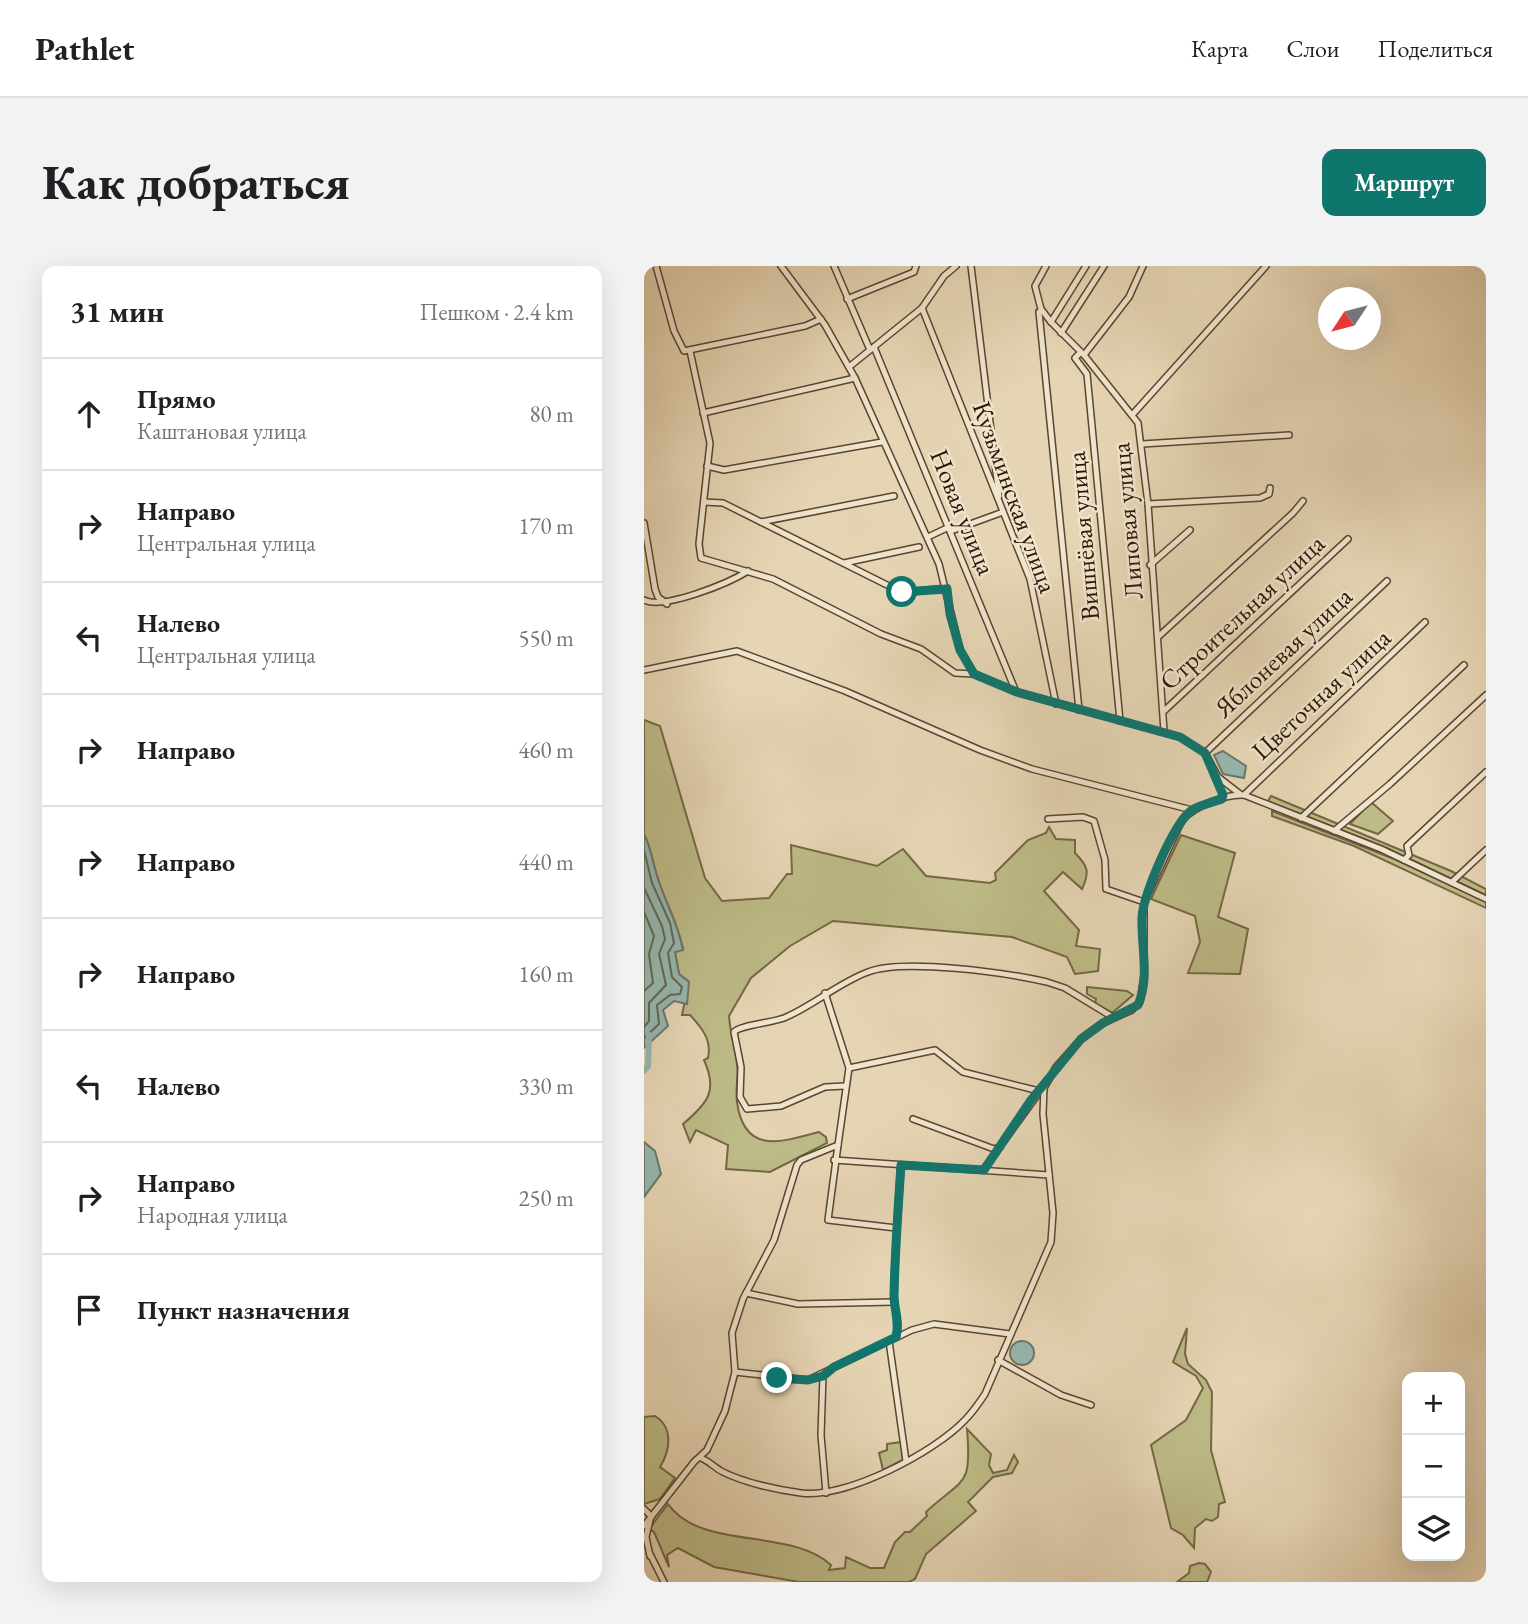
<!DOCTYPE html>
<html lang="ru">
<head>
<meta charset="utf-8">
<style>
  :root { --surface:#fff; --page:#f2f2f2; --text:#202124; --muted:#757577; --line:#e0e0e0; --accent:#0f766e }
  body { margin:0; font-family:"EB Garamond",serif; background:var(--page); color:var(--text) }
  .controls { position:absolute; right:21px; bottom:21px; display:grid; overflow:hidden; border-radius:14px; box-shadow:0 7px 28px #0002 }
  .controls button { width:63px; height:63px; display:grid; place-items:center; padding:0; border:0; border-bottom:2px solid var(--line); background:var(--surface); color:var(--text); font:35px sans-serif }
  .compass { position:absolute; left:674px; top:21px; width:63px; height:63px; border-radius:50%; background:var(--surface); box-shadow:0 7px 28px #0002; rotate:234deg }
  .stop { position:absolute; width:21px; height:21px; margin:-16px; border:5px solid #0f766e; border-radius:50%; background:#fff }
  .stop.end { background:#0f766e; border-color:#fff; box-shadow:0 2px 7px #0008 }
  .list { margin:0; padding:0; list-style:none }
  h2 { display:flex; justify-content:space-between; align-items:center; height:91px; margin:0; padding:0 28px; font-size:30px }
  h2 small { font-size:23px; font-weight:400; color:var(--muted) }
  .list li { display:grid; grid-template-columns:46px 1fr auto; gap:21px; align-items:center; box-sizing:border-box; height:112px; padding:0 28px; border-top:2px solid var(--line) }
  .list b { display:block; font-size:26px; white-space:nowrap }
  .list p { margin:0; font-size:23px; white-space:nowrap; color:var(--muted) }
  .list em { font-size:23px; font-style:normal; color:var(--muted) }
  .icon { flex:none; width:38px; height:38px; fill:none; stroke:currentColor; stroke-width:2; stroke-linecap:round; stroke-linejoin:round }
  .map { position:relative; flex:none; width:842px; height:1316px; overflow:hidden; border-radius:14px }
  header { display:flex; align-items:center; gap:42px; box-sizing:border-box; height:98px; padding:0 35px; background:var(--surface); border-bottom:2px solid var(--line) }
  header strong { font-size:33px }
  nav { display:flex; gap:38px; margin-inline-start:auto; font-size:24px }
  .intro { display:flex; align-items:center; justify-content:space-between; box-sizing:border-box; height:168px; padding:0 42px }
  h1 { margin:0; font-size:49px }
  .button { padding:18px 32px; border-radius:14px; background:var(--accent); color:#fff; font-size:24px; font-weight:700 }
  main { display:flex; gap:42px; padding:0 42px }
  aside { flex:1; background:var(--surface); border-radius:14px; box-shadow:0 7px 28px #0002 }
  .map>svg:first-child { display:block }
</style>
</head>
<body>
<header>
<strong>Pathlet</strong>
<nav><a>Карта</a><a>Слои</a><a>Поделиться</a></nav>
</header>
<div class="intro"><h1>Как добраться</h1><a class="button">Маршрут</a></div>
<main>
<aside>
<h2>31 мин<small>Пешком · 2.4 km</small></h2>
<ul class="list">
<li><svg class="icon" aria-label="ahead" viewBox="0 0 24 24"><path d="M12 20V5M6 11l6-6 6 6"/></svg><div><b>Прямо</b><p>Каштановая улица</p></div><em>80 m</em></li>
<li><svg class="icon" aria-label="right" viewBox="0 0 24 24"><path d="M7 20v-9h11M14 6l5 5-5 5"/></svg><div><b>Направо</b><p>Центральная улица</p></div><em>170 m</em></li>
<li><svg class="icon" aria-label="left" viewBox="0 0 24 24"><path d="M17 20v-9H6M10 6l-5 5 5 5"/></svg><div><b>Налево</b><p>Центральная улица</p></div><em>550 m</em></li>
<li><svg class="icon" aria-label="right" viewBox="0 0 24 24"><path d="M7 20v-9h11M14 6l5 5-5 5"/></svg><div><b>Направо</b></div><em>460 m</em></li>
<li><svg class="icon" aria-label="right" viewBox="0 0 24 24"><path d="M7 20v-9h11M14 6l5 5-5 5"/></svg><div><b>Направо</b></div><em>440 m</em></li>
<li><svg class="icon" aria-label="right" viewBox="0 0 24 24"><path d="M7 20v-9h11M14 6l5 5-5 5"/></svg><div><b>Направо</b></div><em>160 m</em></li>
<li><svg class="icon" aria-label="left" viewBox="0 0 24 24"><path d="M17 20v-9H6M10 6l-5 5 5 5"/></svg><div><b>Налево</b></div><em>330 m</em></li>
<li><svg class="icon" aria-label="right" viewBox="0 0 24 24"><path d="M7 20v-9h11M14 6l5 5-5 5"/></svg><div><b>Направо</b><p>Народная улица</p></div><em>250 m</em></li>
<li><svg class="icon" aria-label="arrive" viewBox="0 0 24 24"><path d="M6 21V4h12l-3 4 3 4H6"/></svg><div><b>Пункт назначения</b></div></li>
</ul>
</aside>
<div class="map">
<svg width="842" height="1316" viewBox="0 0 842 1316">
  <rect width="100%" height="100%" fill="#e6d5b4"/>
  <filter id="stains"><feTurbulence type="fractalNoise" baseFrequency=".00286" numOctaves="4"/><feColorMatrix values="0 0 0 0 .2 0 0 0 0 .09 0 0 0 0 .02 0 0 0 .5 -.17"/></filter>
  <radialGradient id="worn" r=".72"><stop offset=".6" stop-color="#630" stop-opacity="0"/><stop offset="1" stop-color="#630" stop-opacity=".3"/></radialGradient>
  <g fill="#bdbb87" stroke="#746844" stroke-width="2">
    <path d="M0 454 16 460 61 612 78 635 125 632 143 608H148L147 579 233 600 259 583 282 610 346 617 352 614 351 607 384 574 402 567 405 561 412 573 431 574V587C444 600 446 606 438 623L419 606 400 625 435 664 432 680 456 683 454 705 431 708 423 691 368 671 189 655 146 680 107 712 85 750C86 766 91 781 93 798 95 810 91 823 93 836 100 888 135 877 175 866L182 871 183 877 126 906 82 903 84 879 52 864 46 876 39 858C64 837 74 825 60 794L64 792C68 774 58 762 46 749H38L45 716 35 708 31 686 39 683C34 658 23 639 15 616 9 600 8 584 0 568Z"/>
    <polygon points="627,530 807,605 842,623 842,629 743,582 624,535"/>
    <polygon points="727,536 749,555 734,568 706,558"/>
    <polygon points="628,545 750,593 842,636 842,642 710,580 628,550"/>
    <polygon points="537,569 591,587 574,651 604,663 596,708 544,707 556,676 551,650 507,633"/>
    <polygon points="443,721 483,725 489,729 468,747 451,738 452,733 443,728"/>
    <polygon points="543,1062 541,1088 544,1098 562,1114 568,1126 567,1184 581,1236 575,1238 574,1251 568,1255 562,1253 551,1262 550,1282 539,1269 527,1262 507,1179 542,1154 559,1122 552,1110 529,1096"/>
    <path d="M11 1150C30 1162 26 1185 16 1201L31 1212 16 1233 0 1238V1151Z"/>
    <path d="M323 1163 347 1188 345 1199 349 1207 363 1204 370 1189 374 1196 368 1207 349 1211 324 1236 332 1245 282 1288 271 1313 265 1316H155L70 1301 34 1282 23 1289 25 1301 10 1266 5 1263 24 1238C57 1285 146 1261 187 1299L185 1304 201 1302 202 1291 226 1302H240L251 1276 261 1266H266L283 1250 282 1246C320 1211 328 1222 323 1163Z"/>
    <polygon points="258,1176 259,1194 239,1204 235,1187 243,1184 243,1178"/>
    <polygon points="555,1297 561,1298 567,1306 563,1316 533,1316 545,1307 546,1300"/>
  </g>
  <g fill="#96b8af" stroke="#6b776a" stroke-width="2">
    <polygon points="579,485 602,500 600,512 579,508 570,489"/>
    <path d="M0 568C8 584 9 600 15 616 23 640 34 658 39 684L31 686 35 708 45 716 43 738 30 735 19 744 24 760 0 782Z"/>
    <polygon points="0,876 11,885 17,908 0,931"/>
    <circle cx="378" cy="1087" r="12"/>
  </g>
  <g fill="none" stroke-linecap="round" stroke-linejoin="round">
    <g stroke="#606758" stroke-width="2">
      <polyline points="0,584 8,617 26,657 30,677 24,687 28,711 38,721 36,728 26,729 13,739 15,758 0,772"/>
      <polyline points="0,622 18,660 21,673 15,688 22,719 5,737 5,755 0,761"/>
      <polyline points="0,646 10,670 5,688 9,717 0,725"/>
    </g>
    <polyline stroke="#96b8af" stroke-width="6" points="0,805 4,800 5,769"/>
    <g stroke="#5a462e" stroke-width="8">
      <g id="minor">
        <polyline points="12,0 30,65 40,85 161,60 177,53"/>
        <polyline points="137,0 181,59 211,112 295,298 316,384 330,408 372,426 536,471 561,487 574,511 596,528"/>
        <polyline points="190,0 226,84"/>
        <polyline points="327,0 355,230"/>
        <polyline points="402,0 391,20 397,43 407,56 440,89 494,157 504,238 520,465"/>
        <polyline points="203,33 270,6 272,0"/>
        <polyline points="278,42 386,313 412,438"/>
        <polyline points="395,46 435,444"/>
        <polyline points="407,56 442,0"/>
        <polyline points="417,67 460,0"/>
        <polyline points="230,81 372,426"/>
        <polyline points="46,85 66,177 55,278 57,292 129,313 237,368 277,383 311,407 330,408"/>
        <polyline points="436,87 431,92 443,108 476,455"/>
        <polyline points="440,89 485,31 499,0"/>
        <polyline points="205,101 278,42 300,10 312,0"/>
        <polyline points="59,147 211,112"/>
        <polyline points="489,148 622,0"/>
        <polyline points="498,178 645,169"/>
        <polyline points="63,200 80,204 238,176"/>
        <polyline points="60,236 79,237 253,324 265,326 303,322"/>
        <polyline points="504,238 616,232 625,228 626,222"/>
        <polyline points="117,256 250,230"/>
        <polyline points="0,257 11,323 14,331 23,338"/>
        <polyline points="307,265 359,246"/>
        <polyline points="284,271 305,261"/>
        <polyline points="200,297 275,281"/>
        <polyline points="506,299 546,264"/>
        <path d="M0 334C20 344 85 317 104 305"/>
        <polyline points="514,371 649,247 659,235"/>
        <polyline points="0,404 93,385 201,425 336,484 388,503 548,544"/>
        <polyline points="519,446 704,273"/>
        <polyline points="561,487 743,315"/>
        <polyline points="600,529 781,356"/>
        <polyline points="657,552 820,399"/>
        <polyline points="404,553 439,551 450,555 461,594 462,623 500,636"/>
        <polyline points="690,565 746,518 842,429"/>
        <polyline points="760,594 765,589 763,580 842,506"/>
        <polyline points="808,616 842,584"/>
        <polyline points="205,802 291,784 319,806 395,825"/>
        <path d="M201 820 181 821 137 840 103 843 96 831 97 801 90 766C96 759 127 757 140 752 169 740 194 717 224 706 259 692 364 707 403 716L421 722 470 752"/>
        <polyline points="269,853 350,883 356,881"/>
        <polyline points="194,879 184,954 252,962"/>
        <polyline points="190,894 405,909"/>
        <polyline points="339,904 397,824"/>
        <polyline points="102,1027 154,1038 250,1036"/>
        <path d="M252 1071C256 1055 250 1044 250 1029 251 985 254 942 257 899"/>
        <polyline points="245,1075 262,1195"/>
        <polyline points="354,1094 417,1129 447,1139"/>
        <polyline points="91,1106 164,1114 268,1064 290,1058 366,1068"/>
        <polyline points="179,1109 177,1169 182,1227"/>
        <path d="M57 1192C65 1195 71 1202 79 1206 101 1217 134 1224 157 1227 202 1233 291 1186 321 1154 329 1146 335 1137 341 1128L407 976 409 947 399 848 400 822 412 801 437 773 459 757 488 744 496 736 500 710V636L538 554C552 540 580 528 600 529L737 583 842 633"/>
        <polyline points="0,1243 7,1250 2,1271 6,1290"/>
        <polyline points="0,1260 50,1196 63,1184 81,1145 91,1106 88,1067 99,1033 130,974 153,899 157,894 194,879 205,802 181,727"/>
        <polyline points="6,1288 20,1316"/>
      </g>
    </g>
    <use href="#minor" stroke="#efe4ce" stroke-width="5"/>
  </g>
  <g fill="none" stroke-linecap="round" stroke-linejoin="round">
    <path stroke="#0f766e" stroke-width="9" d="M133 1112 164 1114 179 1110 190 1101 252 1071C256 1055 250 1044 250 1029 251 985 254 942 257 899L340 904 387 834 437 773 459 757 494 739C506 712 497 680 498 652 498 631 530 556 548 544 556 539 569 536 578 533L579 529 561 487 536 471 373 426 330 408 316 384 306 348 303 323 258 326"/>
  </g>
  <g text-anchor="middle" stroke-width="5" stroke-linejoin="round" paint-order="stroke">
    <g font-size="26" fill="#2b1602" stroke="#efe4ce">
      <text transform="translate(371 231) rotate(70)" y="9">Кузьминская улица</text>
      <text transform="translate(319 246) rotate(68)" y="9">Новая улица</text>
      <text transform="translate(483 255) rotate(-95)" y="9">Липовая улица</text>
      <text transform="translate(439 270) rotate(-95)" y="9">Вишнёвая улица</text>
      <text transform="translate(598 346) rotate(-43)" y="9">Строительная улица</text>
      <text transform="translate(639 386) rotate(-43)" y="9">Яблоневая улица</text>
      <text transform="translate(677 428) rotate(-43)" y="9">Цветочная улица</text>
    </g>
  </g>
  <rect width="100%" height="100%" filter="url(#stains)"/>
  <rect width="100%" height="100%" fill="url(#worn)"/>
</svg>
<div class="controls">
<button>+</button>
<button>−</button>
<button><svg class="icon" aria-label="layers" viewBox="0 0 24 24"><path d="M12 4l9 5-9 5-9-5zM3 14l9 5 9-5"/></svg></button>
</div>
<svg class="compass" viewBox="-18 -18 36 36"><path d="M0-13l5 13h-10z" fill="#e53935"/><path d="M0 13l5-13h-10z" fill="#757577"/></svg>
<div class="stop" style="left:258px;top:326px"></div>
<div class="stop end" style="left:133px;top:1112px"></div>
</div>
</main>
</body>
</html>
